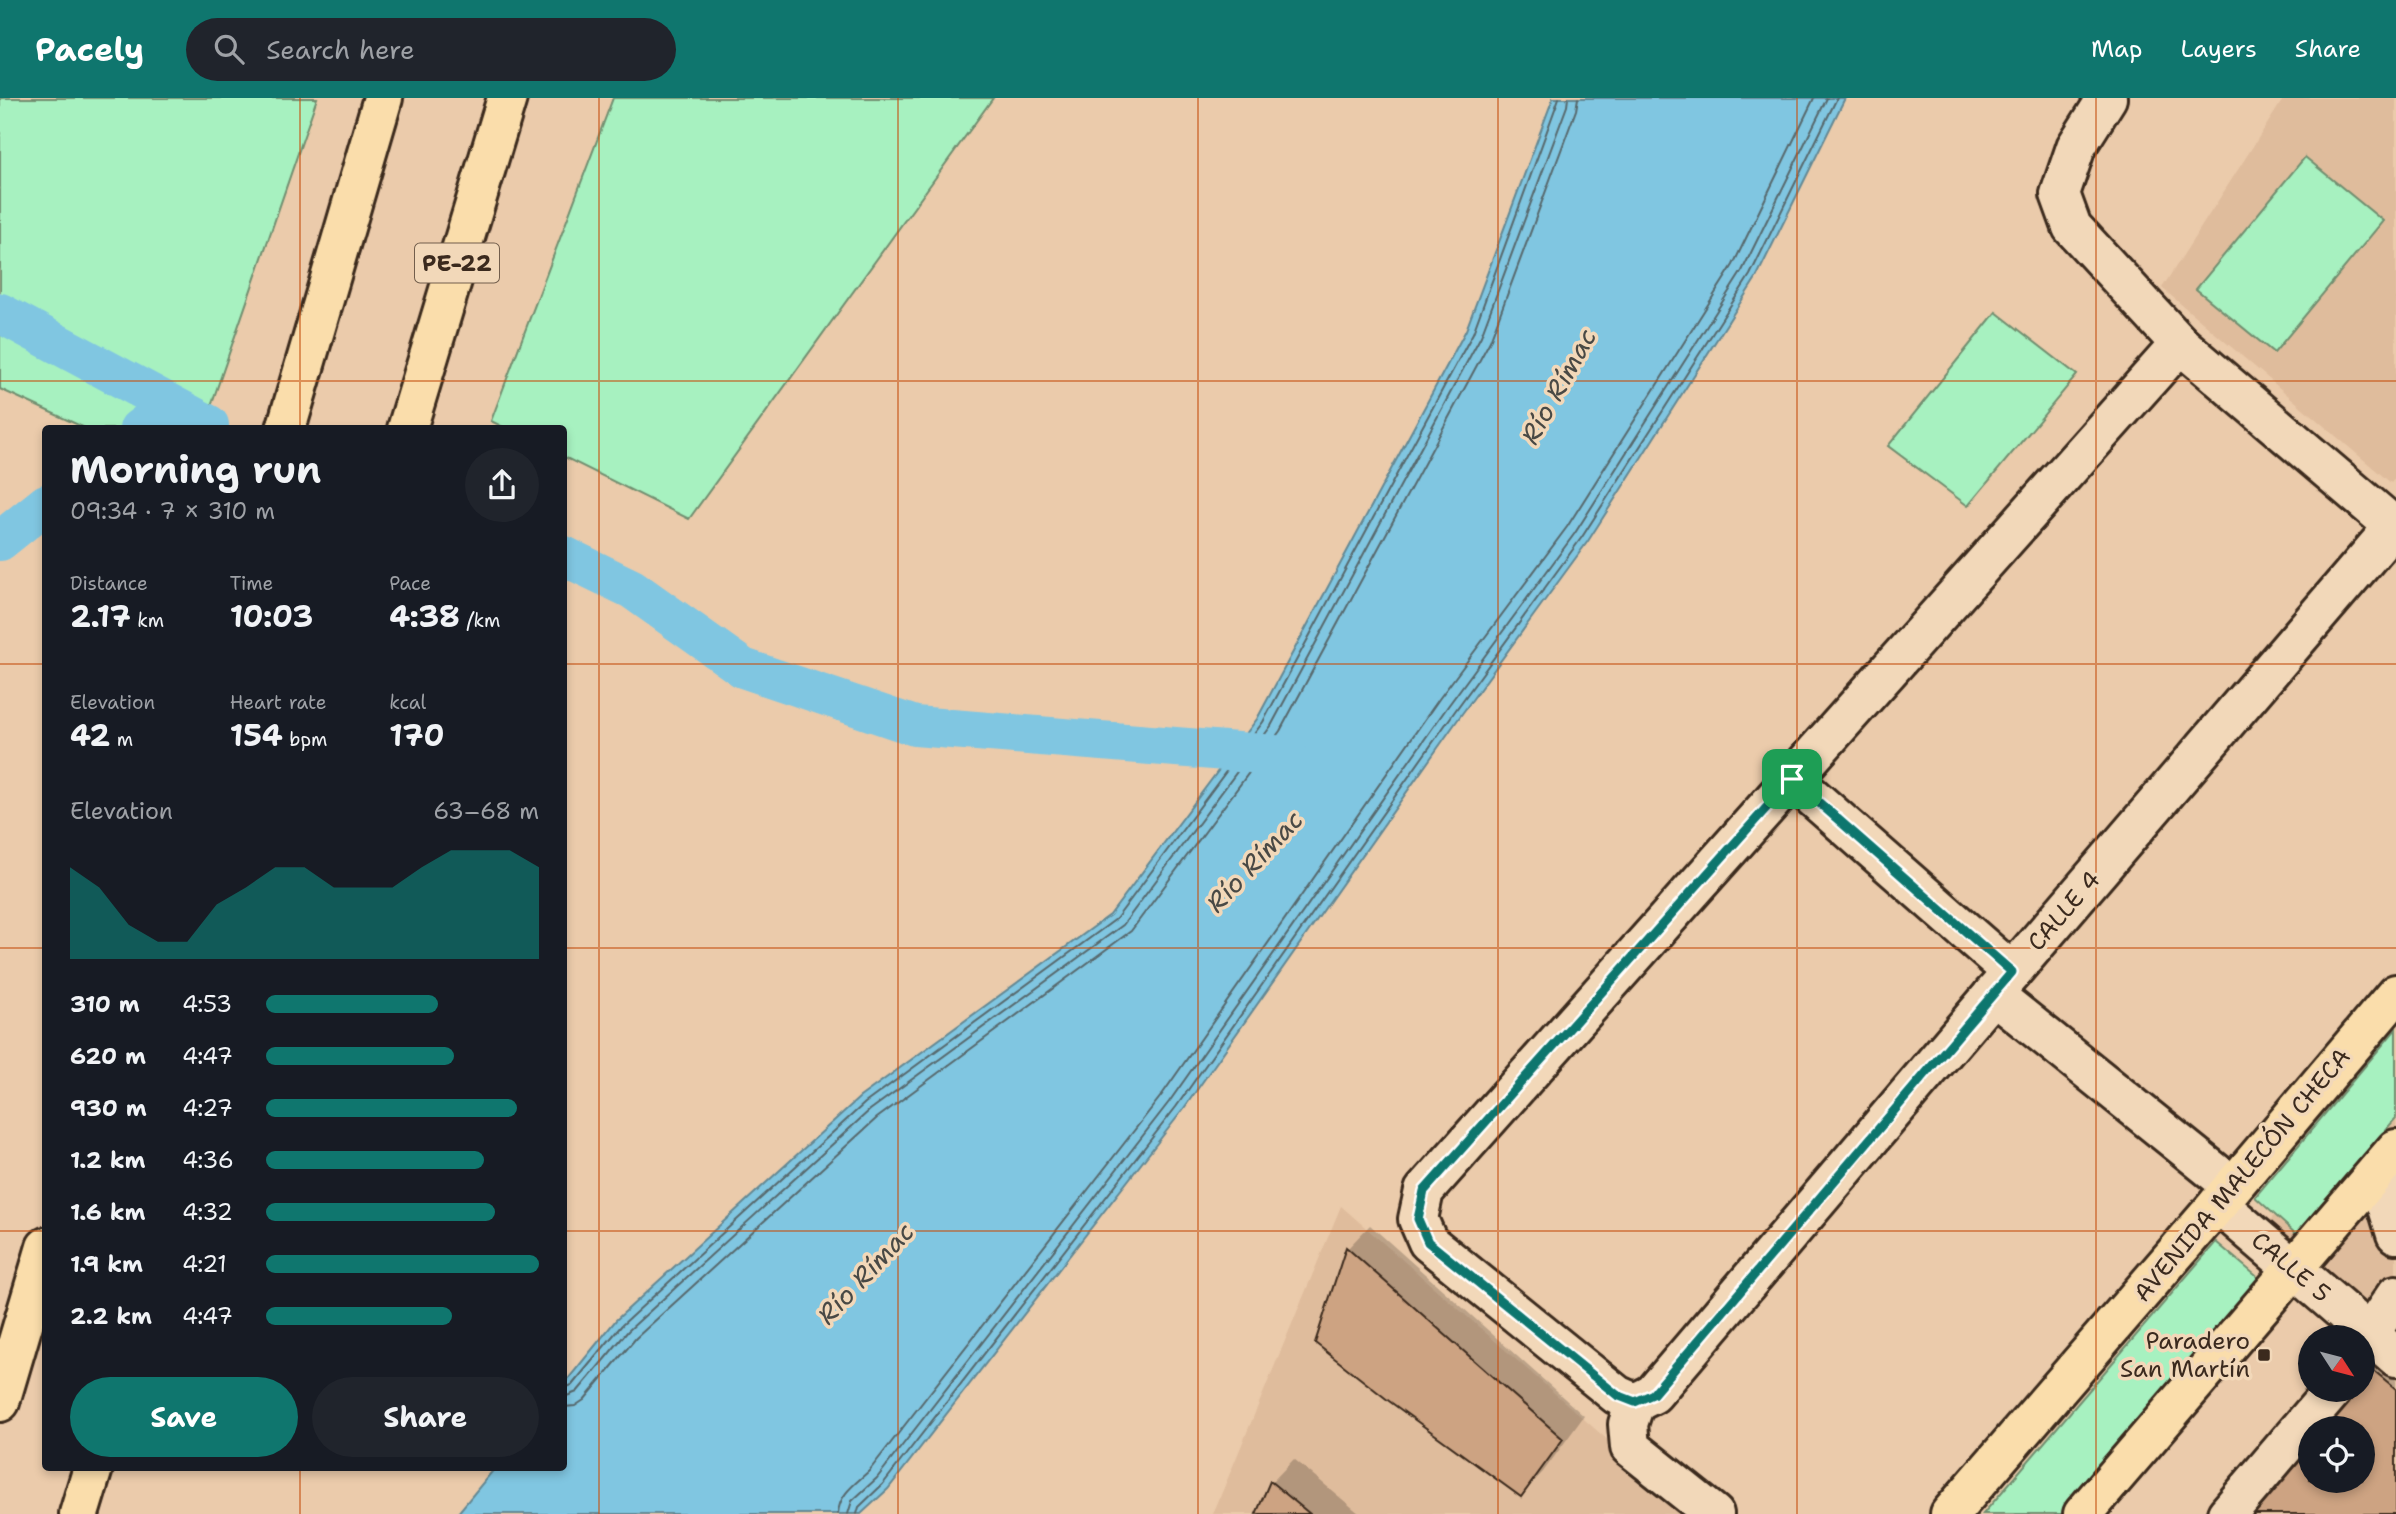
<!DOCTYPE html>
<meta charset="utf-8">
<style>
body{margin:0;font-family:"Shantell Sans",sans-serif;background:#20242c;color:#f1f3f6;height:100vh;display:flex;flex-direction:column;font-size:26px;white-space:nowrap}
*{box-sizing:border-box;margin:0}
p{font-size:23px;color:#9ea1a6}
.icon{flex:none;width:38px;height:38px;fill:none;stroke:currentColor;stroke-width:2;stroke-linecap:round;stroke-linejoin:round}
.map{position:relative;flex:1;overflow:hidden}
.side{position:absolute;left:42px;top:327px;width:525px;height:1046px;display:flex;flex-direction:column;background:#171b24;border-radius:7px;box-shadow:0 4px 10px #0003}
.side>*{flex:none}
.needle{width:46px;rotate:126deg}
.buttons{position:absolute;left:2298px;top:1227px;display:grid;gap:14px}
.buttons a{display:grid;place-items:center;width:77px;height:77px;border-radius:50%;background:#171b24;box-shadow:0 4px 10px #0003;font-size:35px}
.pin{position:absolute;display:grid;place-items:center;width:60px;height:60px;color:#fff;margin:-30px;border-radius:14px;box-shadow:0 4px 10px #0006}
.round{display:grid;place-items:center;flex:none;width:74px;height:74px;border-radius:37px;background:#20242c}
.head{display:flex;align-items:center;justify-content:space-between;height:119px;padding:0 28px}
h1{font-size:38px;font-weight:700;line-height:52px}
.metrics{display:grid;grid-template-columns:repeat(3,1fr);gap:10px;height:119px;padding:7px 28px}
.metrics div{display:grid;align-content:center}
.metrics b{font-size:30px;font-weight:700}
.metrics small{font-size:19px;font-weight:400}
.metrics p{font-size:19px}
.chart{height:196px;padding:14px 28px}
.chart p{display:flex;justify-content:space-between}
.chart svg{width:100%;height:126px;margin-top:7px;fill:#0f766e;opacity:.7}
.primary-button{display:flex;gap:14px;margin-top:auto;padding:14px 28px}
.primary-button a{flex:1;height:80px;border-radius:42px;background:#0f766e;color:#fff;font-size:28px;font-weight:700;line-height:80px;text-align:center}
.primary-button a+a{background:#20242c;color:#f1f3f6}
ul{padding:0 28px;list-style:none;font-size:23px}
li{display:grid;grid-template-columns:112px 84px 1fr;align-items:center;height:52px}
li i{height:18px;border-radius:9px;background:#0f766e}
header{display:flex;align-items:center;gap:42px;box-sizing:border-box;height:98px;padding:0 35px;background:#0f766e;color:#fff}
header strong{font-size:33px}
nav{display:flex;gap:38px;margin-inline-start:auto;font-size:24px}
.search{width:490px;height:63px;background:#20242c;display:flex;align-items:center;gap:18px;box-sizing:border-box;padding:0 24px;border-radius:38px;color:#9ea1a6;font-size:26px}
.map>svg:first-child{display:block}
.built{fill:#dfbc9c}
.green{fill:#a7f1c0;stroke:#718e6f;stroke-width:2}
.water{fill:#80c6e1;stroke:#648893;stroke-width:2}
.shadow{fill:#0003}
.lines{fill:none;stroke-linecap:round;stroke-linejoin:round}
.shore{stroke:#57686c;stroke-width:2}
.canal{stroke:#80c6e1;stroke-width:40}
.building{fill:#cda382;stroke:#3b2a1e;stroke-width:2}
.minor-casing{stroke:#3b2a1e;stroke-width:44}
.major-casing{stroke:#3b2a1e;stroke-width:44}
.highway-casing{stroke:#3b2a1e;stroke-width:44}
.minor{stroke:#f2d8b9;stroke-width:38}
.major{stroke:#faddab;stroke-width:38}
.highway{stroke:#faddab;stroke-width:38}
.route-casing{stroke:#fff;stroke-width:14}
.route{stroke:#0f766e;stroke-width:9}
.grid{fill:none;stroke:#c55010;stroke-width:2;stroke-opacity:0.55}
.poi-dot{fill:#3b2a1e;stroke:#f2d8b9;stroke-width:2.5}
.labels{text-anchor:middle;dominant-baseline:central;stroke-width:7;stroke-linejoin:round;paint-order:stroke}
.shield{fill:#f2d8b9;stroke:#725e4c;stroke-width:2}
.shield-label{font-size:23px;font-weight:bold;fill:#3b2a1e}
.street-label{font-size:24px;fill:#3b2a1e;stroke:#f2d8b9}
.poi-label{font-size:24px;fill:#3b2a1e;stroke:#f2d8b9;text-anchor:end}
.water-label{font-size:26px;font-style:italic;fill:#494945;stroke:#f2d8b9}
</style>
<header>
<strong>Pacely</strong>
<div class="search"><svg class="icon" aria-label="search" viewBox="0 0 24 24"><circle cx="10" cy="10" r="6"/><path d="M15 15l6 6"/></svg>Search here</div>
<nav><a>Map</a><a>Layers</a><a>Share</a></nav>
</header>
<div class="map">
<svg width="2396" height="1416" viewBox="0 0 2396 1416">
<rect width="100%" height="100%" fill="#ebcbab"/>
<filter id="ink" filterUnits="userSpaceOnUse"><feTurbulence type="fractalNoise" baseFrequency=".0143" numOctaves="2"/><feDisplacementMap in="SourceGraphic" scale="14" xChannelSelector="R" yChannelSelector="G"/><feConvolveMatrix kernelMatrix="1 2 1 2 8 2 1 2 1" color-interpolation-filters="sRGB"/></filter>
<g filter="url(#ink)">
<g class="built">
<polygon points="2284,0 2396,0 2396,379 2391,385 2162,190"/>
<polygon points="2396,974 2396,1242 2267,1126"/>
<polygon points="1341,1108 1692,1416 1213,1416"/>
</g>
<g class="green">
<polygon points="0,0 317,0 203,331 87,331 0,291"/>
<polygon points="613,0 993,0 689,421 564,359 564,331 507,331 491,323"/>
<polygon points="2305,59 2383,123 2274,255 2196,191"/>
<polygon points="1996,214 2077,277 1968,408 1888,348"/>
<polygon points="2396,931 2396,1020 2296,1136 2255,1099"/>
<polygon points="2216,1144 2261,1182 2062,1416 1983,1416"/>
</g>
<polygon class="water" points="1553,0 1845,0 1756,180 1588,443 1461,617 1182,1013 888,1391 861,1416 457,1416 495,1370 564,1370 564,1286 616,1222 860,999 1110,817 1257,621 1466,232"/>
<g class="shadow">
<polygon points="1370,1127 1584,1318 1543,1374 1521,1397 1317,1245 1348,1150"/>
<polygon points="2375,1261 2396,1278 2396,1416 2310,1382 2362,1382 2362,1330 2349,1292 2362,1292 2362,1275"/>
<polygon points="1294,1361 1360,1416 1258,1416 1272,1384"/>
</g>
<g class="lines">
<g class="shore">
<polyline points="564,1290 572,1287 622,1227 865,1005 1116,821 1263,624 1473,235 1559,0"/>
<polyline points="564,1299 577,1294 628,1233 870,1012 1123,827 1271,628 1481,238 1567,8 1568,0"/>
<polyline points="564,1309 575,1308 584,1302 636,1240 877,1020 1131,833 1280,633 1490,243 1576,12 1578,0"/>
<path d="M838,1416C839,1396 855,1386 869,1373L1161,998L1439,601L1567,429L1733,167L1814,0"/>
<polyline points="848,1416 852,1403 877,1380 1169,1004 1448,608 1575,435 1742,173 1827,0"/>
<polyline points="857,1416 859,1409 883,1386 1176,1009 1455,613 1582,439 1750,177 1837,0"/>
</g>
<g class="canal">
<polyline points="0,215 209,327"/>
<polyline points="139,331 147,325 201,327"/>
<polyline points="0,443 46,406"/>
<polyline points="564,458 632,491 743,570 915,628 1287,658"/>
</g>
</g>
<g class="building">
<polygon points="1346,1149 1563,1341 1521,1399 1389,1303 1315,1245"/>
<polygon points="2367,1267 2396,1291 2396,1416 2242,1416 2310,1335 2310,1382 2362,1382 2362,1330 2314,1330 2346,1292 2362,1292 2362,1272"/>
<polygon points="1270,1383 1310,1416 1256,1416"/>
</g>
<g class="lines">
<g class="minor-casing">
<g id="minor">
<polyline points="2107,0 2076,49 2060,96 2072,129 2180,246 2396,430"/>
<polyline points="2180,246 1424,1093 1418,1121 1428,1144 1617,1297 1635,1305 1653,1296 2012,874 2396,426"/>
<polyline points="1792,681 2012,874"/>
<polyline points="1993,896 2232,1088"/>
<polyline points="2377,1074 2396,1136"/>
<polyline points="2218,1106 2396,1259"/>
<polyline points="2362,1247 2396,1197"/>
<polyline points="1635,1305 1628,1326 1630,1349 1714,1416"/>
<polyline points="2227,1416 2333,1292"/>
</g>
</g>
<g class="major-casing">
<g id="major">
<polyline points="1950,1416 2218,1106 2396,896"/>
<polyline points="2083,1416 2396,1051"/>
</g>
</g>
<g class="highway-casing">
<g id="highway">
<polyline points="286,331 383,0"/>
<polyline points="407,331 507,0"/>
<polyline points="0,1304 46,1149"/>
<polyline points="79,1416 93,1370"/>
</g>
</g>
<use href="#minor" class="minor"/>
<use href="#major" class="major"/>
<use href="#highway" class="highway"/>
</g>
</g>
<g class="lines" filter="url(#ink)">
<g class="route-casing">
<polygon id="route" points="1792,681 2012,874 1653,1296 1635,1304 1617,1297 1428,1144 1418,1121 1424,1093"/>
</g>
<use href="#route" class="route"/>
</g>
<path class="grid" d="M300,0V331M599,0V1416M898,0V1416M1198,0V1416M1498,0V1416M1797,0V1416M2096,0V1416M0,283H2396M0,566H46M564,566H2396M0,850H46M564,850H2396M0,1133H46M564,1133H2396M300,1370V1416"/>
<rect class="poi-dot" x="2257" y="1250" width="14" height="14" rx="3.5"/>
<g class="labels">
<rect class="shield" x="415" y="145.5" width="84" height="39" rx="5"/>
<g class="shield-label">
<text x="457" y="165">PE-22</text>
</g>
<g class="street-label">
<text transform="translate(2064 813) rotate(-49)">CALLE 4</text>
<text transform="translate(2242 1077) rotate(-50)">AVENIDA MALECÓN CHECA</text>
<text transform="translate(2291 1169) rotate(40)">CALLE 5</text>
</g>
<g class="poi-label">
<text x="2250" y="1243">Paradero<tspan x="2250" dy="28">San Martín</tspan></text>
</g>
<g class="water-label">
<text transform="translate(1558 288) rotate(-61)">Río Rímac</text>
<text transform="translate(1254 763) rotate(-47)">Río Rímac</text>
<text transform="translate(865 1175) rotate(-47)">Río Rímac</text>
</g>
</g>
</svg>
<div class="buttons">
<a><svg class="needle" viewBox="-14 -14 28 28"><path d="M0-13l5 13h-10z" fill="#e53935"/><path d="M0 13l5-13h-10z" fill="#9ea1a6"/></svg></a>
<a><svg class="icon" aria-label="locate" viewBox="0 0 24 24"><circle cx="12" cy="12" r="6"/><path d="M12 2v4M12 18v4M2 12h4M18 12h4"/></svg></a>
</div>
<div class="pin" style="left:1792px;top:681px;background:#1e9e55"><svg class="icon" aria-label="arrive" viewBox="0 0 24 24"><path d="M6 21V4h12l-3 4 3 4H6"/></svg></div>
<section class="side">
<div class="head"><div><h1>Morning run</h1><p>09:34 · 7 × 310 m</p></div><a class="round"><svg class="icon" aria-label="share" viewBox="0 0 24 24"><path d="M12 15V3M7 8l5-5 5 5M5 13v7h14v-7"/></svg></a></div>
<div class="metrics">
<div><p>Distance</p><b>2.17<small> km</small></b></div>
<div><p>Time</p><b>10:03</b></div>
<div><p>Pace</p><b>4:38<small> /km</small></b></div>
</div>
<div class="metrics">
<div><p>Elevation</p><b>42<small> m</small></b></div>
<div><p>Heart rate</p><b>154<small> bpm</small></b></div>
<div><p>kcal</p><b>170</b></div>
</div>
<div class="chart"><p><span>Elevation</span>63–68 m</p>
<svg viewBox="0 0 160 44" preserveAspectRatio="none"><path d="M0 44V12L10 19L20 32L30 38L40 38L50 25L60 19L70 12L80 12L90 19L100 19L110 19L120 12L130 6L140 6L150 6L160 12V44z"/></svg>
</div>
<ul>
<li><b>310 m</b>4:53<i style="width:63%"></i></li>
<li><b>620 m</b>4:47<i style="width:69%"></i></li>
<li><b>930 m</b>4:27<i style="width:92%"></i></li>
<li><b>1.2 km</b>4:36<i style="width:80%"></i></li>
<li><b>1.6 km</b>4:32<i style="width:84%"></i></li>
<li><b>1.9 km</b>4:21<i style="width:100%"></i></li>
<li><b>2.2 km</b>4:47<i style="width:68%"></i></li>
</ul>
<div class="primary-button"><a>Save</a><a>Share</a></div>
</section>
</div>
